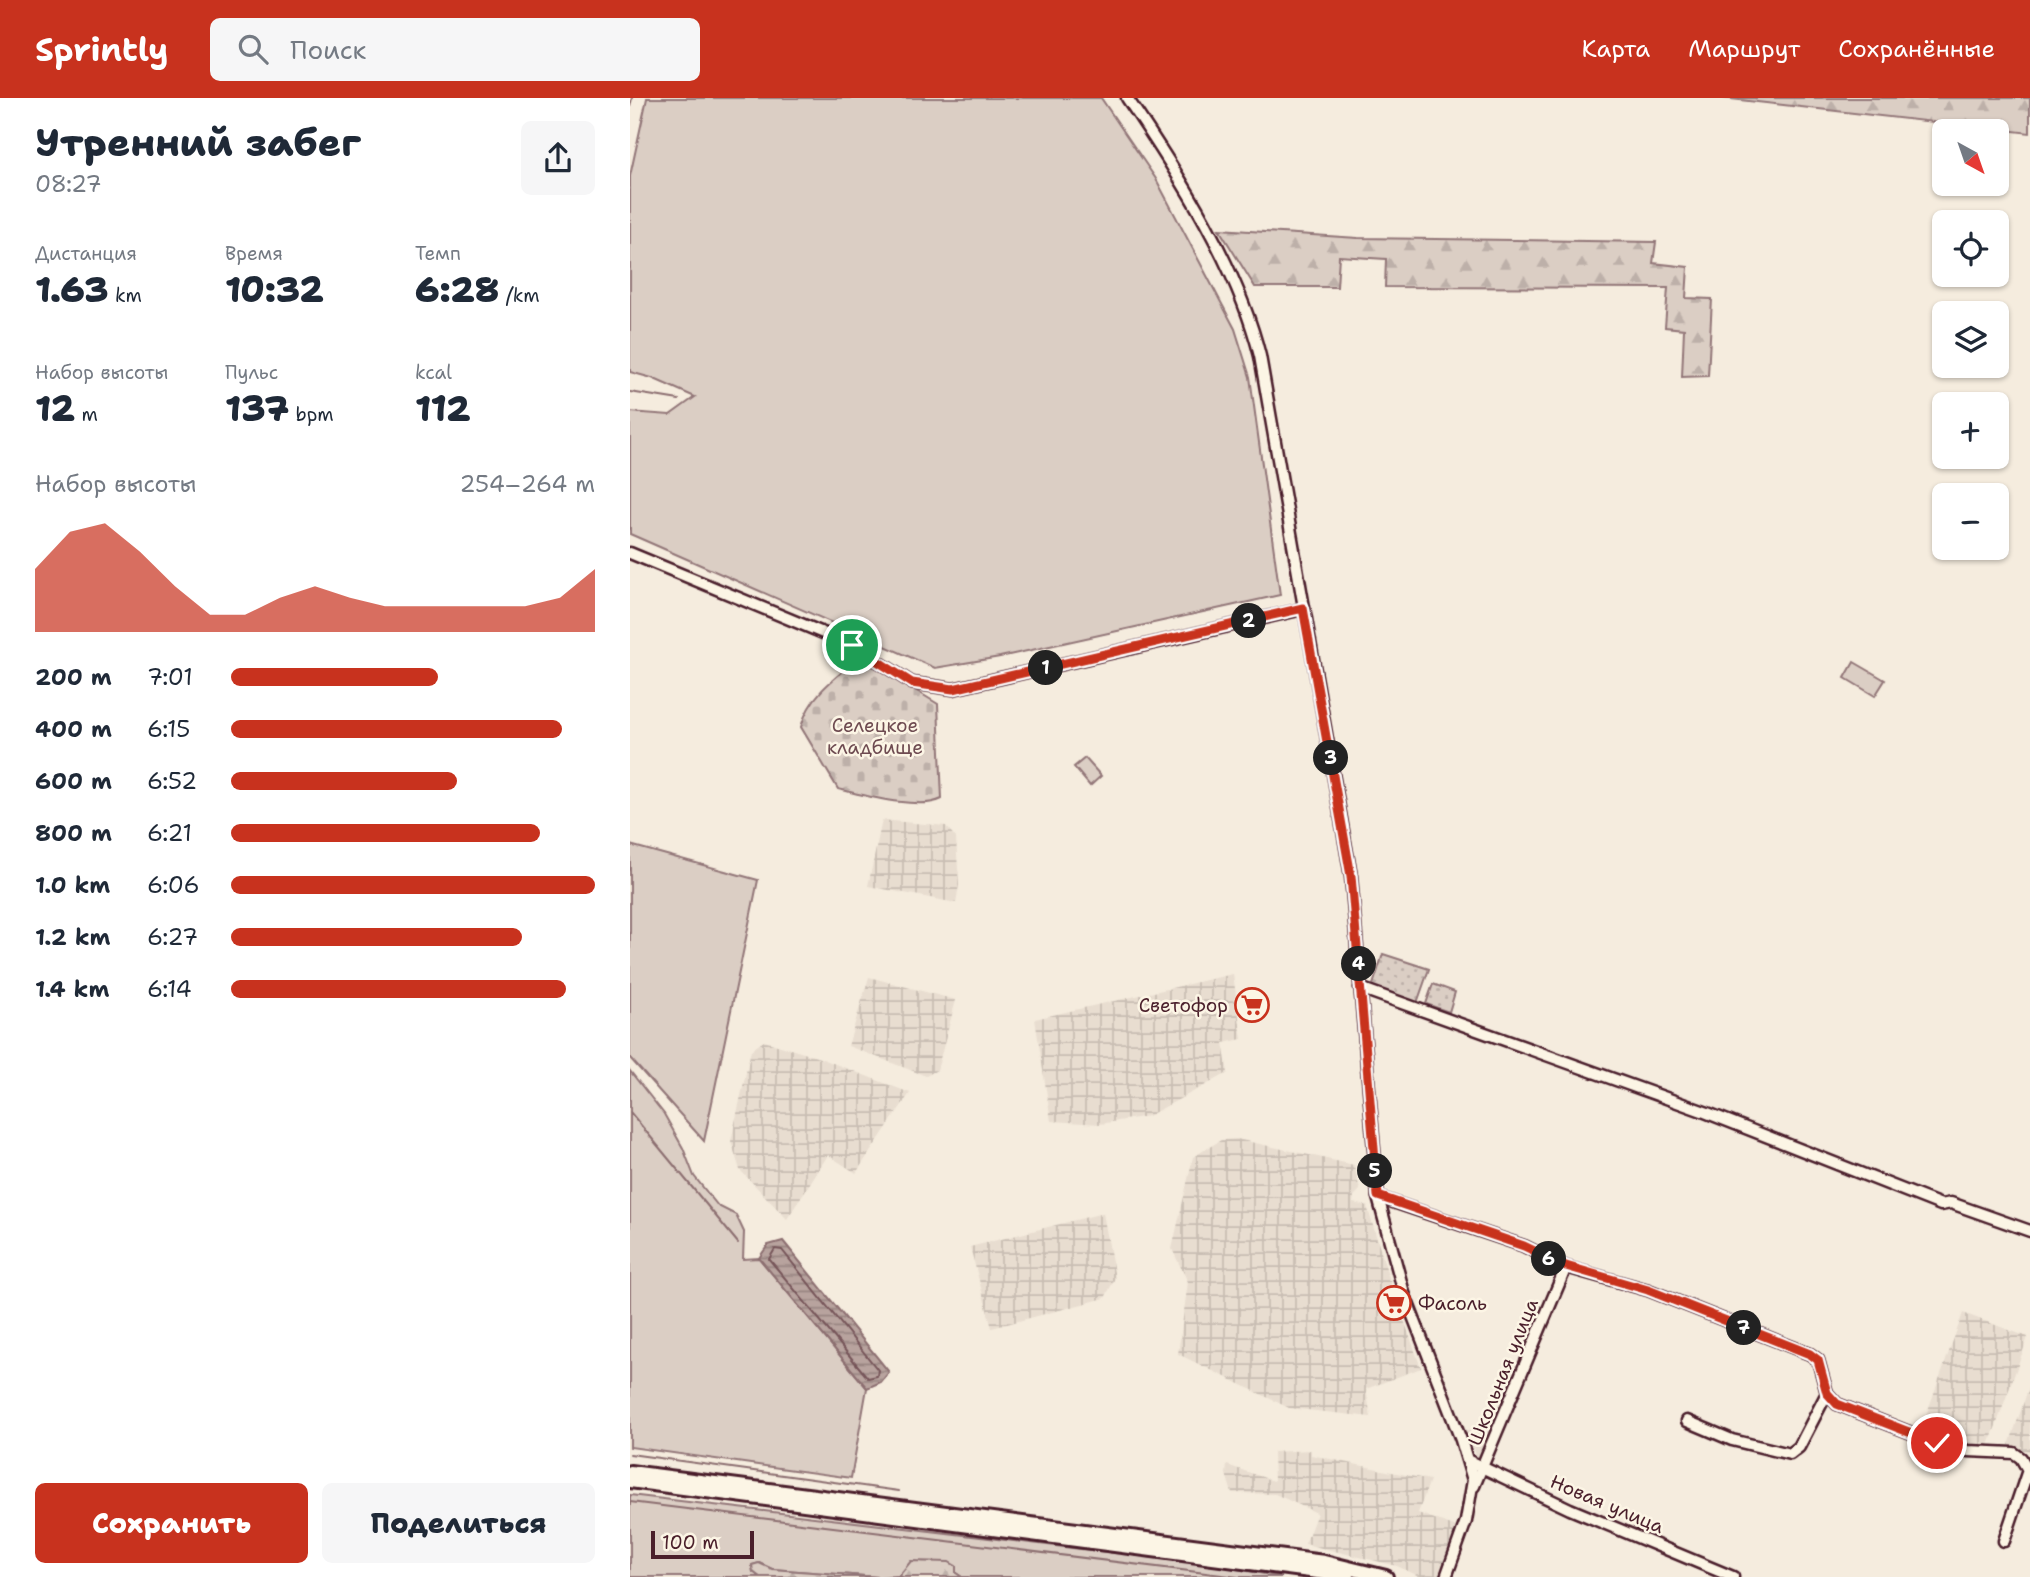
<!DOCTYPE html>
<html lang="ru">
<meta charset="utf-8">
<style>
body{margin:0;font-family:"Shantell Sans",sans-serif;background:#f6f6f7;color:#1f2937;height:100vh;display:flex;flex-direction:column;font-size:26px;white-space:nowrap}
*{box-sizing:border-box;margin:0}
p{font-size:23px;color:#747a83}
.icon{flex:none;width:38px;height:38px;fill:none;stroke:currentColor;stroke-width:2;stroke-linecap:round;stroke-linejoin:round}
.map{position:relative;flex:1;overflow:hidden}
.panel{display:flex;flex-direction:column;background:#fff;width:630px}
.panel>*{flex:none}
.needle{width:46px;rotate:140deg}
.fabs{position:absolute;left:1302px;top:21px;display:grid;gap:14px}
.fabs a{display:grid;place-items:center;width:77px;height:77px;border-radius:10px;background:#fff;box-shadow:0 2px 5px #0004;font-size:35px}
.scale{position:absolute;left:21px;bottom:18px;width:103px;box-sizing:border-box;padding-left:7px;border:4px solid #4a1f2b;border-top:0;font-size:19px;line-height:24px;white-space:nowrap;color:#4a1f2b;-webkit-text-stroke:5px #fcf5e5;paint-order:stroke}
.pin{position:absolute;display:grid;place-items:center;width:60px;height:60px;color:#fff;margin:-30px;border:4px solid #fff;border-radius:50%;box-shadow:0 2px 7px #0007}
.km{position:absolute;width:35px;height:35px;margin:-18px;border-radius:50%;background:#222;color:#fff;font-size:19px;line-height:35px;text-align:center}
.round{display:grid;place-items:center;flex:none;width:74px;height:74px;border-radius:10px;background:#f6f6f7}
.head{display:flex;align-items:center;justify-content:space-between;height:119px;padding:0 35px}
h1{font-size:38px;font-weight:800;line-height:52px}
.stats{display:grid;grid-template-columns:repeat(3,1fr);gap:10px;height:119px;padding:7px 35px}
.stats div{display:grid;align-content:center}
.stats b{font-size:35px;font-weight:800}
.stats small{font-size:19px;font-weight:400}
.stats p{font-size:19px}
.chart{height:196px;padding:14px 35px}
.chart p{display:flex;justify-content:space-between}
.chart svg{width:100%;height:126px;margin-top:7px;fill:#c8321e;opacity:.7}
.primary-button{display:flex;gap:14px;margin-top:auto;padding:14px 35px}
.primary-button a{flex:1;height:80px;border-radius:10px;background:#c8321e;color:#fff;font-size:28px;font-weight:800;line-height:80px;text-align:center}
.primary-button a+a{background:#f6f6f7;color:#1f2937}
ul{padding:0 35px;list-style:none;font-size:23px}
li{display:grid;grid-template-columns:112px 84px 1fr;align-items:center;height:52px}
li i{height:18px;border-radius:9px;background:#c8321e}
header{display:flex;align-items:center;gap:42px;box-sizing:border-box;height:98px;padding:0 35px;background:#c8321e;color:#fff}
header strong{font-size:33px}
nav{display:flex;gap:38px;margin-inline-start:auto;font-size:24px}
.search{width:490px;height:63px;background:#f6f6f7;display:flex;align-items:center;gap:18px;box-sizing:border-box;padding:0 24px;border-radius:10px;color:#747a83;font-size:26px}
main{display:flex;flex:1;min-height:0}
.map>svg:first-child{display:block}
.built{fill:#e8ddd0}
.industrial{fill:url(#industrial-grid)}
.grass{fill:#dbcec4;stroke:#927678;stroke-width:2}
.forest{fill:url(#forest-firs);stroke:#927678;stroke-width:2}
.cemetery{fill:url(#cemetery-stones);stroke:#927678;stroke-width:2}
.park{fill:url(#park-dots);stroke:#927678;stroke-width:2}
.water{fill:url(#water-rules);stroke:#8c6e70;stroke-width:2}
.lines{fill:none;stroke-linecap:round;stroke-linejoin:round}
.shore{stroke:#765459;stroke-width:2}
.stream{stroke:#8c6e70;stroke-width:2}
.minor-casing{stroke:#4a1f2b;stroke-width:15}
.major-casing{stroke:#4a1f2b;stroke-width:18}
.minor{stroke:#fcf5e5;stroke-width:10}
.major{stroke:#fcf5e5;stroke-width:12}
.route-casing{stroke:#fff;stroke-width:14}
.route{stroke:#c8321e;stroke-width:9}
.labels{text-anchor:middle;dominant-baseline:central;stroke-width:5;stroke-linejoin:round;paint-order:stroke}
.park-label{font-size:19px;fill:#6e4b51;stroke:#fcf5e5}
.poi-label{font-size:19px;fill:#4a1f2b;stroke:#fcf5e5;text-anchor:end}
.street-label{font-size:19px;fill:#4a1f2b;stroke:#fcf5e5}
</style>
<header>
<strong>Sprintly</strong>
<div class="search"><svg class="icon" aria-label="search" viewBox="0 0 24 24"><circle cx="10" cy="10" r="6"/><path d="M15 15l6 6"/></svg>Поиск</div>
<nav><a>Карта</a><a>Маршрут</a><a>Сохранённые</a></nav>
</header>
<main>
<section class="panel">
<div class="head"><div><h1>Утренний забег</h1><p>08:27</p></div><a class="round"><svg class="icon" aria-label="share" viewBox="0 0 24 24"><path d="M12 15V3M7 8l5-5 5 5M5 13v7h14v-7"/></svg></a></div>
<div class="stats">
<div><p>Дистанция</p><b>1.63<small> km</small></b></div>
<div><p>Время</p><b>10:32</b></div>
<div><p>Темп</p><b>6:28<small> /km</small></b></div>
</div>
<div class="stats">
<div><p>Набор высоты</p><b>12<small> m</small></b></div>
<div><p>Пульс</p><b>137<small> bpm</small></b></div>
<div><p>kcal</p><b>112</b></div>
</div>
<div class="chart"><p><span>Набор высоты</span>254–264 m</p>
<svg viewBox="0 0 160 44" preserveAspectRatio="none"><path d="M0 44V22L10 9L20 6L30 16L40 28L50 38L60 38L70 32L80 28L90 32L100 35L110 35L120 35L130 35L140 35L150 32L160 22V44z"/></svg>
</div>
<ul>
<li><b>200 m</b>7:01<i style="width:57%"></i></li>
<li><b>400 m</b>6:15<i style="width:91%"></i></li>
<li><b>600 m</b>6:52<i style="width:62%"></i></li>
<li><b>800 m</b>6:21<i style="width:85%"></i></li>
<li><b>1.0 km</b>6:06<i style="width:100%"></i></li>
<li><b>1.2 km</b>6:27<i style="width:80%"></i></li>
<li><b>1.4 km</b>6:14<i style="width:92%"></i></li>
</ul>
<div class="primary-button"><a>Сохранить</a><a>Поделиться</a></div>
</section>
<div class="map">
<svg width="1400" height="1479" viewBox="0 0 1400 1479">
<defs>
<pattern id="industrial-grid" width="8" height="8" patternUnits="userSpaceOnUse" patternTransform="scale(1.75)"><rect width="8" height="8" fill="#e8ddd0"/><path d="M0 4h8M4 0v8" fill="none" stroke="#c8bdb3"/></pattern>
<pattern id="forest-firs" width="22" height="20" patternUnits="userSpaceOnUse" patternTransform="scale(1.75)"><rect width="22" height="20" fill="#dbcec4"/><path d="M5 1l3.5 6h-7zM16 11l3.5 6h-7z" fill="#bdb0a9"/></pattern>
<pattern id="cemetery-stones" width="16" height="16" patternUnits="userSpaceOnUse" patternTransform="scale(1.75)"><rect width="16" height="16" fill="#dbcec4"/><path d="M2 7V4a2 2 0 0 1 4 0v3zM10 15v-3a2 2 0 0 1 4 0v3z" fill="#bdb0a9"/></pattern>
<pattern id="park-dots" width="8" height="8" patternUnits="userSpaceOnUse" patternTransform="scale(1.75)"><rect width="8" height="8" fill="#dbcec4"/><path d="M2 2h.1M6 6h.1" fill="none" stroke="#bdb0a9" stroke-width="1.8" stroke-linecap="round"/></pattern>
<pattern id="water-rules" width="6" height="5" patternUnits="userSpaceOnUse" patternTransform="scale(1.75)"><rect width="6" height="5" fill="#b8a39e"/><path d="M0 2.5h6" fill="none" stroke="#988481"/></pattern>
</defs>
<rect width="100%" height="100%" fill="#f5ecde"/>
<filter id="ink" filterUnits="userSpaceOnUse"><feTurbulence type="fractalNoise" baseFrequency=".0143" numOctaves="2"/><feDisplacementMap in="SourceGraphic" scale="14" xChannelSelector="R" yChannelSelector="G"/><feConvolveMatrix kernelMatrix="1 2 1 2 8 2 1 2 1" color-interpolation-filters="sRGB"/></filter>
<g filter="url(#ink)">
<polygon class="built" points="836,1332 862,1338 849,1365"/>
<g class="industrial">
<polygon points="252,722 316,728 326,740 329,787 326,805 238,788"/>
<polygon points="603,876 612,941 593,945 598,975 518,1018 470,1026 421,1023 405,921"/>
<polygon points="239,879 326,902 307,972 296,978 218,948"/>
<polygon points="134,943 190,960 280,995 226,1075 198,1057 157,1121 110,1072 101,1043 121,952"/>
<polygon points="607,1041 724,1067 730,1092 724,1098 723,1105 737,1108 758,1177 791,1270 736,1291 741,1319 659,1310 548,1256 558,1184 542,1151 563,1059 591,1042"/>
<polygon points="473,1115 485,1180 475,1200 362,1230 340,1149"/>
<polygon points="1333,1215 1398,1239 1359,1347 1333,1348 1290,1334"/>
<polygon points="1400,1286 1400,1354 1379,1347"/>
<polygon points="681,1352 681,1357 800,1382 788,1415 827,1429 809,1479 791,1479 767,1468 675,1446 687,1415 645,1396 602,1395 596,1376 597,1367 644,1383 643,1354"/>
</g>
<g class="grass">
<polygon points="17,0 471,0 526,81 605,231 620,279 650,497 370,559 305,570 0,436 0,314 40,317 65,299 22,280 0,274 0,78"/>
<polygon points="1224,564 1255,582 1245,598 1215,580"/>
<polygon points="455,660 471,678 460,688 444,669"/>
<polygon points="0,747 128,782 74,1043 0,960"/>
<polygon points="0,973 34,1016 53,1050 64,1078 88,1108 106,1117 114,1134 113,1161 129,1160 237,1290 221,1380 0,1349"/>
<polygon points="0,1397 584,1467 652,1479 332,1479 326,1475 248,1479 142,1471 129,1465 122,1467 123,1474 130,1479 0,1479"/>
</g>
<g class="forest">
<polygon points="1092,0 1400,0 1400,35"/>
<polygon points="589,131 728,140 1026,144 1023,165 1058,169 1056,200 1082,201 1078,278 1052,279 1054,231 1035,229 1038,190 755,189 756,161 709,158 707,189 625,189"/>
<polygon points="281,1463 319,1464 326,1468 326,1475 332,1479 268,1479"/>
<polygon points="129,1465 142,1471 248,1479 130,1479 123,1474 122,1467"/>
</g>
<path class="cemetery" d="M231,559L308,606L312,701C289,713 234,697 208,691L171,629C180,596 206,579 231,559Z"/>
<g class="park">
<polygon points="753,856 799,871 787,905 742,890"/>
<polygon points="803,886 825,894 819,914 796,906"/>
</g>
<polygon class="water" points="153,1143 259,1274 251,1284 237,1290 129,1160 138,1147"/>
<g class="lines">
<polygon class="shore" points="145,1151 152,1152 248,1272 247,1278 238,1280 139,1161"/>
<g class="stream">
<polyline points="0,9 2,0"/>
<polyline points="0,294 49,302"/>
<polyline points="0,1014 108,1145"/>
<polyline points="0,1356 269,1393"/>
<polyline points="0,1404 608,1479"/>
</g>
<g class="minor-casing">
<g id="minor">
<path d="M497,0C549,76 608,169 630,258L721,778L748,1099L774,1195L831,1342L843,1382L836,1423L816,1479"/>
<polyline points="0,455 222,547 282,585 323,591 673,511"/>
<polyline points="730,890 1075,1014 1311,1107 1321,1105 1400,1133"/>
<polyline points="748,1099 894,1148 936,1169 1018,1192 1180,1256 1188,1262 1197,1295 1207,1306 1307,1345 1338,1353 1384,1355 1391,1360 1398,1372"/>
<polyline points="1057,1323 1102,1342 1160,1356 1169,1349 1197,1295"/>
<polyline points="839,1363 940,1411 1103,1479"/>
<polyline points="844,1388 936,1169"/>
<polyline points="1374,1443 1398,1372"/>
</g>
</g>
<g class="major-casing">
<g id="major">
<polyline points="0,1374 694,1464 756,1479"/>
<polyline points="0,1383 718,1478"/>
</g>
</g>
<use href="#minor" class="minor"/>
<use href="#major" class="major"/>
</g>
</g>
<g class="lines" filter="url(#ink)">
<g class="route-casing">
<polyline id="route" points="222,547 282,585 323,591 673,510 721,778 748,1098 894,1148 936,1168 1018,1192 1180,1256 1188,1262 1197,1295 1207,1306 1307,1345"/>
</g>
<use href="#route" class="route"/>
</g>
<defs>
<g id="supermarket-ring" transform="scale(1.75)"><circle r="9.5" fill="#fcf5e5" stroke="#c8321e" stroke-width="1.5"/><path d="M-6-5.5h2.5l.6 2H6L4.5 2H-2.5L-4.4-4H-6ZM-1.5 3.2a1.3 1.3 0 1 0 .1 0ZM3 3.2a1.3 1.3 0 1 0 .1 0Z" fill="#c8321e"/></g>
</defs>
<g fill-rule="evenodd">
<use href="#supermarket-ring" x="622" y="907"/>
<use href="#supermarket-ring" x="764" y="1205"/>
</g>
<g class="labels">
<g class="park-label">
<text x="245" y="627">Селецкое<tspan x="245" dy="22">кладбище</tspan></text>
</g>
<g class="poi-label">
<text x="598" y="907">Светофор</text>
<text x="788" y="1205" text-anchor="start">Фасоль</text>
</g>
<g class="street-label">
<text transform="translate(873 1274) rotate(-68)">Школьная улица</text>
<text transform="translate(977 1406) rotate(23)">Новая улица</text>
</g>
</g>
</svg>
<div class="fabs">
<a><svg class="needle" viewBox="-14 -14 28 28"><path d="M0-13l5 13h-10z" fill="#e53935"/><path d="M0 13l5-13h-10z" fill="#747a83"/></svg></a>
<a><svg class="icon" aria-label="locate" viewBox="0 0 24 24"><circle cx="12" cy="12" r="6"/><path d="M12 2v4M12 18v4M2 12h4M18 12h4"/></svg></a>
<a><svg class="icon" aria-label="layers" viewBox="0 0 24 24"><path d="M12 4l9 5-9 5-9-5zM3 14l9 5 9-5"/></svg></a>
<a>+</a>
<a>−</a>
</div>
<div class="scale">100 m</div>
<div class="pin" style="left:222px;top:547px;background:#1e9e55"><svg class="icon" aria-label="arrive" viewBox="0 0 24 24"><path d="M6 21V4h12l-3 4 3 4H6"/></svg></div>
<div class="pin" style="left:1307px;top:1345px;background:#d93025"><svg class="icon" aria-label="check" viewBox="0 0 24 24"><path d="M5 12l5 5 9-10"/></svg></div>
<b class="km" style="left:416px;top:570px">1</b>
<b class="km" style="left:619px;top:523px">2</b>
<b class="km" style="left:701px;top:660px">3</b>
<b class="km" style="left:729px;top:866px">4</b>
<b class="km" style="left:745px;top:1073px">5</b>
<b class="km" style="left:919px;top:1161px">6</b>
<b class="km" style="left:1114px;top:1230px">7</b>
</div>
</main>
